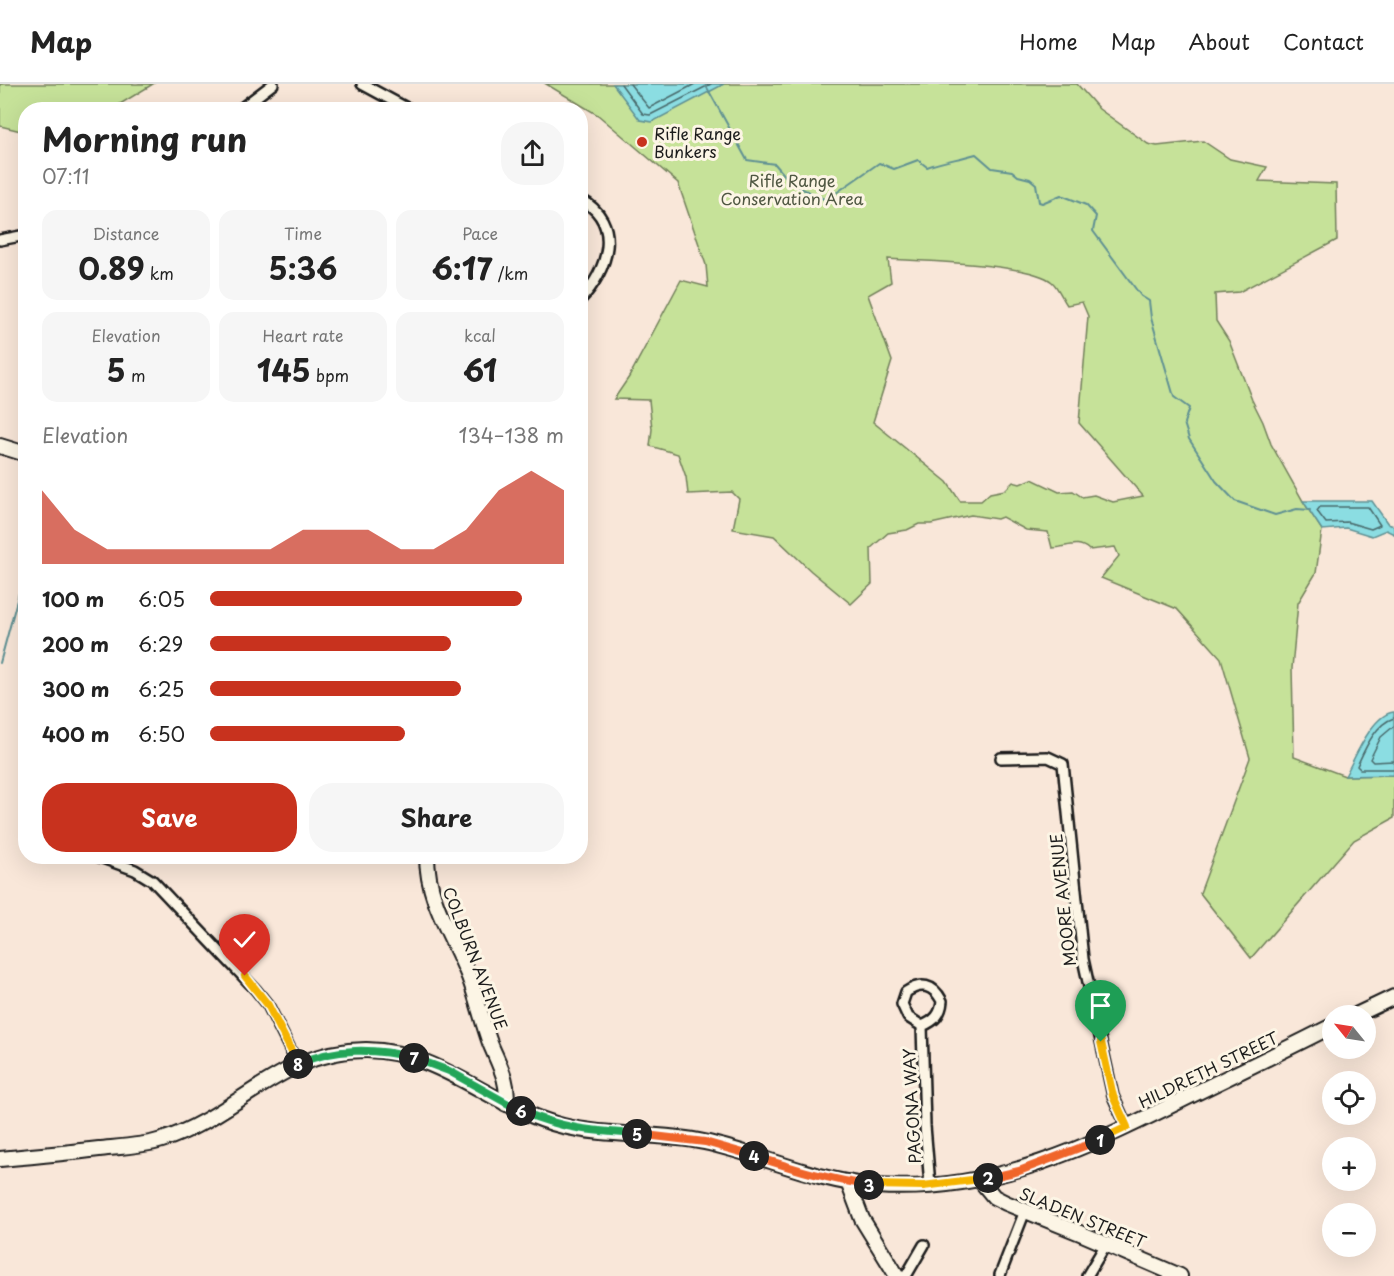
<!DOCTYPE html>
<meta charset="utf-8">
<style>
body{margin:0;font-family:"Playpen Sans",sans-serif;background:#f6f6f6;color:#222;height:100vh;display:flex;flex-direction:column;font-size:22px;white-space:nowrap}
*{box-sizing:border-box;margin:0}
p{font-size:20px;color:#767676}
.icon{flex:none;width:33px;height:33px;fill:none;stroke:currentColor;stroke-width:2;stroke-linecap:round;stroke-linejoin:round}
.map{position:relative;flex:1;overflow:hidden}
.drawer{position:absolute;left:18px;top:18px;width:570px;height:762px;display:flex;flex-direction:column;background:#fff;border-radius:24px;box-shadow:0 6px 24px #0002}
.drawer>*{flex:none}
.needle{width:39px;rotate:300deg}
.buttons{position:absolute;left:1322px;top:921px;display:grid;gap:12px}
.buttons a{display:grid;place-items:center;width:54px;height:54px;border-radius:50%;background:#fff;box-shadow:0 6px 24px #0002;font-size:30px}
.pin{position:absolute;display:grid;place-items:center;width:51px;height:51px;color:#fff;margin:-62px -26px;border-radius:50% 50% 50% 0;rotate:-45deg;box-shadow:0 0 6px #0007}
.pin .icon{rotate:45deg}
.km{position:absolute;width:30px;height:30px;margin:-15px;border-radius:50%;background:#222;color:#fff;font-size:16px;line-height:30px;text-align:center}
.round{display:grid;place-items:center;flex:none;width:63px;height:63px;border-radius:24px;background:#f6f6f6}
.overview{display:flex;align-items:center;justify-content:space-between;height:102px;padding:0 24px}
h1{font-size:33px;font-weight:700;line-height:45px}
.stats{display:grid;grid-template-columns:repeat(3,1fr);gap:9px;height:102px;padding:6px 24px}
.stats div{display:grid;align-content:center;border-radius:15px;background:#f6f6f6;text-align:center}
.stats b{font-size:30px;font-weight:700}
.stats small{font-size:16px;font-weight:400}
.stats p{font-size:16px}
.chart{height:168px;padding:12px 24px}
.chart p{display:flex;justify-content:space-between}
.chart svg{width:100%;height:108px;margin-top:6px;fill:#c8321e;opacity:.7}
.cta{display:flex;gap:12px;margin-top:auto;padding:12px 24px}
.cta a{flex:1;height:69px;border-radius:24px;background:#c8321e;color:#fff;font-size:24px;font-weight:700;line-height:69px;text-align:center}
.cta a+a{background:#f6f6f6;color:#222}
ul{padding:0 24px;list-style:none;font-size:20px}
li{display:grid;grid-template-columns:96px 72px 1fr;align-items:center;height:45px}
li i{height:15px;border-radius:8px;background:#c8321e}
header{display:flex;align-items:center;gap:36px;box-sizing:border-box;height:84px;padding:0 30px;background:#fff;border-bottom:2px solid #e0e0e0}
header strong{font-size:28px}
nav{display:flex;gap:33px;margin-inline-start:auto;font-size:21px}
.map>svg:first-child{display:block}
.green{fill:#c6e299;stroke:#717f5a;stroke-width:1.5;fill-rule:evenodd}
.water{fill:#8bdde2;stroke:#5f9093;stroke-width:1.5}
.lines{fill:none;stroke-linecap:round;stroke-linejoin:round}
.shore{stroke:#48696b;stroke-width:1.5}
.stream{stroke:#5f9093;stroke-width:2}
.street-casing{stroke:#1c1c1c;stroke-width:14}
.secondary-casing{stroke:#1c1c1c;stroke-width:18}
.street{stroke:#fcf5e5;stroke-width:9}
.secondary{stroke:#fcf5e5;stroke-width:14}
.split-1-casing{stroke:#fff;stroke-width:12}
.split-2-casing{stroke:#fff;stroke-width:12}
.split-3-casing{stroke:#fff;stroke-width:12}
.split-4-casing{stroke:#fff;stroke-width:12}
.split-5-casing{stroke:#fff;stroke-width:12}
.split-6-casing{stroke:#fff;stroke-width:12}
.split-7-casing{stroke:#fff;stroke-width:12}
.split-8-casing{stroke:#fff;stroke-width:12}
.split-9-casing{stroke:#fff;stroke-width:12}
.split-1{stroke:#f5b400;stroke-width:8}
.split-2{stroke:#f0652b;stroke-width:8}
.split-3{stroke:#f5b400;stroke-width:8}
.split-4{stroke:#f0652b;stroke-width:8}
.split-5{stroke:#f0652b;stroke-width:8}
.split-6{stroke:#22a559;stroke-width:8}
.split-7{stroke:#22a559;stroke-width:8}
.split-8{stroke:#22a559;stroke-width:8}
.split-9{stroke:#f5b400;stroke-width:8}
.poi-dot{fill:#c8321e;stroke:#fcf5e5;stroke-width:2}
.labels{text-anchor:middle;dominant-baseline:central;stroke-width:6;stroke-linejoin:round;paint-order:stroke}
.poi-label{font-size:16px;fill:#1c1c1c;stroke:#fcf5e5;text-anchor:start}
.park-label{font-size:16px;fill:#4f5742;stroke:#fcf5e5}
.street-label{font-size:16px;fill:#1c1c1c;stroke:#fcf5e5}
</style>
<header>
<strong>Map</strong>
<nav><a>Home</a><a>Map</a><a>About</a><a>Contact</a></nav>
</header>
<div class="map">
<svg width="1394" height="1192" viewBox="0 0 1394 1192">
<rect width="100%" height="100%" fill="#f9e7d9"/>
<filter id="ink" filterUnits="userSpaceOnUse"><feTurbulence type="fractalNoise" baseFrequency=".0167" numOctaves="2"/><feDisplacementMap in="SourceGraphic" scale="12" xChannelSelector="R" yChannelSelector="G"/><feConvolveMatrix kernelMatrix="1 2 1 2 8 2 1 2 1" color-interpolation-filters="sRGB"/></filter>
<g filter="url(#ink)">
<g class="green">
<polygon points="0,0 153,0 112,25 26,26 25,48 0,42"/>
<path d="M546,0H1077L1099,25L1148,60L1157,62L1203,57L1230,75L1267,83L1259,97L1336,100L1337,156L1239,208L1215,210L1216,237L1229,257L1252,316L1263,338L1271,360L1303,417L1322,446L1316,489L1298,519L1292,584L1294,673L1345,692L1394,691V734L1354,756L1251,874L1200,809L1250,674L1221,574L1177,525L1101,494L1119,472L1115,463L1089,466C1077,455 1067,464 1052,464L1048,448L1026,446L1002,433L997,435L971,431L931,440H919L907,446L888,449L871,464L872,500L851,520L811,487L774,452L733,445L739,415L732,408L688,410L686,393L678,370L650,362L652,345L649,316L614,315L629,293L681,196L708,203L706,181L678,99L598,31ZM888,175C920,177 1030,179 1052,198C1058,203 1062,214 1067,221L1082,218L1088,232L1079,339L1143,412L1113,418L1094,411L1082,413L1073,407L1059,408L1032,395L1020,400L1013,398L1005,406L990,409L981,417H960L947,398L873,338L892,277L868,211L891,198Z"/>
</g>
<g class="water">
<polygon points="613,0 724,0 652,38 640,36"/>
<polygon points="1303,417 1372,417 1388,440 1394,442 1394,450 1386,446 1372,452 1346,444 1322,446"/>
<path d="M1394,628V691L1345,692C1355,674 1372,630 1394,628Z"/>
</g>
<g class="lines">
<g class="shore">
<polyline points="621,0 643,30 650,31 711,0"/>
<polyline points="630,0 649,24 695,0"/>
<polygon points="1320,423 1368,423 1380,441 1371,445 1347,438 1326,439 1317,427"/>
<path d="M1394,634C1375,640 1365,665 1357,682L1360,685H1394"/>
<polyline points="1394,642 1381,653 1370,675 1373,678 1394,677"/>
</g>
<g class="stream">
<path d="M705,0L747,76L775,80L792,100L826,116L879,79L894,85L918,76L927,83C943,77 959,75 976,70L992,84L1012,87L1018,92L1030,95L1036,100L1039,118L1042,119L1061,111L1086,121L1096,132L1093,147L1141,212L1149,217L1151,234L1174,313L1189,324L1184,339L1189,355L1216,397L1235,417L1275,431L1297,425L1310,426"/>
<polyline points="0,579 26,483"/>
</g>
<g class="street-casing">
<g id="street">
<polyline points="362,0 410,26"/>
<polyline points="239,26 273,0"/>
<path d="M580,115C624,138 608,187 580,216"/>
<polyline points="0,156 26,151"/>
<polyline points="1001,674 1048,673 1063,680 1083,875 1113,1012 1127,1043"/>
<polyline points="97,772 135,786 153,797 256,906 268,921 298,981"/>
<path d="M922,942C935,937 941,930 942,917C933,900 921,898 906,908L902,920L908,933L922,942L925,1042L930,1101"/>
<polyline points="1000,1191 1025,1127"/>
<polyline points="906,1192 924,1161"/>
<polyline points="1087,1192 1106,1160"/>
</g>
</g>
<g class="secondary-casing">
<g id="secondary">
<polyline points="0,362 26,370"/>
<path d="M427,772C427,818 453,852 469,893C477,914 482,937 490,959C498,979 510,998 506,1020"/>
<polyline points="1354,932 1394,913"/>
<path d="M0,1075C33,1072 66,1069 99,1065C119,1063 143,1062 162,1056C237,1032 282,965 367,966C441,967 494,1025 563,1042C609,1053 658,1048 704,1058C762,1070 816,1098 876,1102C993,1110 1090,1062 1192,1011C1239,988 1285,966 1332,942"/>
<polyline points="980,1096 994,1113 1006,1119 1080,1149 1180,1192"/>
<polyline points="848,1098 862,1135 897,1192"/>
</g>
</g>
<use href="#street" class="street"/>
<use href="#secondary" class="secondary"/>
</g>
</g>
<g class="lines" filter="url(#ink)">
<g class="split-1-casing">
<polyline id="split-1" points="1100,1056 1127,1043 1113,1012 1101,958"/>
</g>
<g class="split-2-casing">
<polyline id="split-2" points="988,1094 1019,1087 1100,1056"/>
</g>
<g class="split-3-casing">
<polyline id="split-3" points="869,1101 923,1102 988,1094"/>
</g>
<g class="split-4-casing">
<path id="split-4" d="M754,1072C792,1084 829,1096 869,1101"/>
</g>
<g class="split-5-casing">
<polyline id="split-5" points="637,1050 705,1058 754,1072"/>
</g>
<g class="split-6-casing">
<path id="split-6" d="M521,1027C563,1045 591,1047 637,1050"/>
</g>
<g class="split-7-casing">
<polyline id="split-7" points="414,974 449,987 521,1027"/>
</g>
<g class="split-8-casing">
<path id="split-8" d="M298,980C334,963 376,964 414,974"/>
</g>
<g class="split-9-casing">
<polyline id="split-9" points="245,892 268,921 298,980"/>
</g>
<use href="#split-1" class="split-1"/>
<use href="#split-2" class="split-2"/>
<use href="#split-3" class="split-3"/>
<use href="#split-4" class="split-4"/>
<use href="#split-5" class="split-5"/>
<use href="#split-6" class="split-6"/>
<use href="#split-7" class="split-7"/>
<use href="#split-8" class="split-8"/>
<use href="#split-9" class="split-9"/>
</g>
<circle class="poi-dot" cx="642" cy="58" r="6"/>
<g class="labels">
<g class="poi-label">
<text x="654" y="49">Rifle Range<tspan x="654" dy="18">Bunkers</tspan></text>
</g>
<g class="park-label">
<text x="792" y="96">Rifle Range<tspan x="792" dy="18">Conservation Area</tspan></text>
</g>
<g class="street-label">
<text transform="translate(1062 816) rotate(-96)">MOORE AVENUE</text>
<text transform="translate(476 874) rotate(69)">COLBURN AVENUE</text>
<text transform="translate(1208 985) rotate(-26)">HILDRETH STREET</text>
<text transform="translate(911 1022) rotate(-93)">PAGONA WAY</text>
<text transform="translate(1083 1133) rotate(22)">SLADEN STREET</text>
</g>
</g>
</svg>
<div class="buttons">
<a><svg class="needle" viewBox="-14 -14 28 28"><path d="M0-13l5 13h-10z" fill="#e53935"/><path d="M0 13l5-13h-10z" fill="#767676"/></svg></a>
<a><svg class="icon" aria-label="locate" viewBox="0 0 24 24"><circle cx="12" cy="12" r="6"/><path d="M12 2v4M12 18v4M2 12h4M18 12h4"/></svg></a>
<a>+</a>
<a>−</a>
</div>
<div class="pin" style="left:1101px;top:958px;background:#1e9e55"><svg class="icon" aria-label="arrive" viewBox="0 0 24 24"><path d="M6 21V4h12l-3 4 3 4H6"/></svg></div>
<div class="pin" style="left:245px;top:892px;background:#d93025"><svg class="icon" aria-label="check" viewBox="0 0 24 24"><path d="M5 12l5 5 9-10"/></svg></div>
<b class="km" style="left:1100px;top:1056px">1</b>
<b class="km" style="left:988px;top:1094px">2</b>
<b class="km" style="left:869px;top:1101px">3</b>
<b class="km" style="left:754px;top:1072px">4</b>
<b class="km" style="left:637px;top:1050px">5</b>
<b class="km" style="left:521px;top:1027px">6</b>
<b class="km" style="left:414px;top:974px">7</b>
<b class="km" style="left:298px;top:980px">8</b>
<section class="drawer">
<div class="overview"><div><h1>Morning run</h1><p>07:11</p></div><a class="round"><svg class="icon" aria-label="share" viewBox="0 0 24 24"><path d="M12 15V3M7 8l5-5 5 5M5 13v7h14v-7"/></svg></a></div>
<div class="stats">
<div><p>Distance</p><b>0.89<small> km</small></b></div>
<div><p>Time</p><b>5:36</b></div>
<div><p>Pace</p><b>6:17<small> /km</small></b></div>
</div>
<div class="stats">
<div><p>Elevation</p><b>5<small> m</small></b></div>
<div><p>Heart rate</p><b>145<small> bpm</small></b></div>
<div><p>kcal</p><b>61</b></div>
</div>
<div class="chart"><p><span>Elevation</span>134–138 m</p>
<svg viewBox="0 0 160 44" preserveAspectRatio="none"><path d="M0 44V14L10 30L20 38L30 38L40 38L50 38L60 38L70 38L80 30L90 30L100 30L110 38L120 38L130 30L140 14L150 6L160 14V44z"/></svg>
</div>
<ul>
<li><b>100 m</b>6:05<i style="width:88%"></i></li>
<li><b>200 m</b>6:29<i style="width:68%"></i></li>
<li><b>300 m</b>6:25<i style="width:71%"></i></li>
<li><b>400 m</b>6:50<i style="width:55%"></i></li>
</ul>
<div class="cta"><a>Save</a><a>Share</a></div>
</section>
</div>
